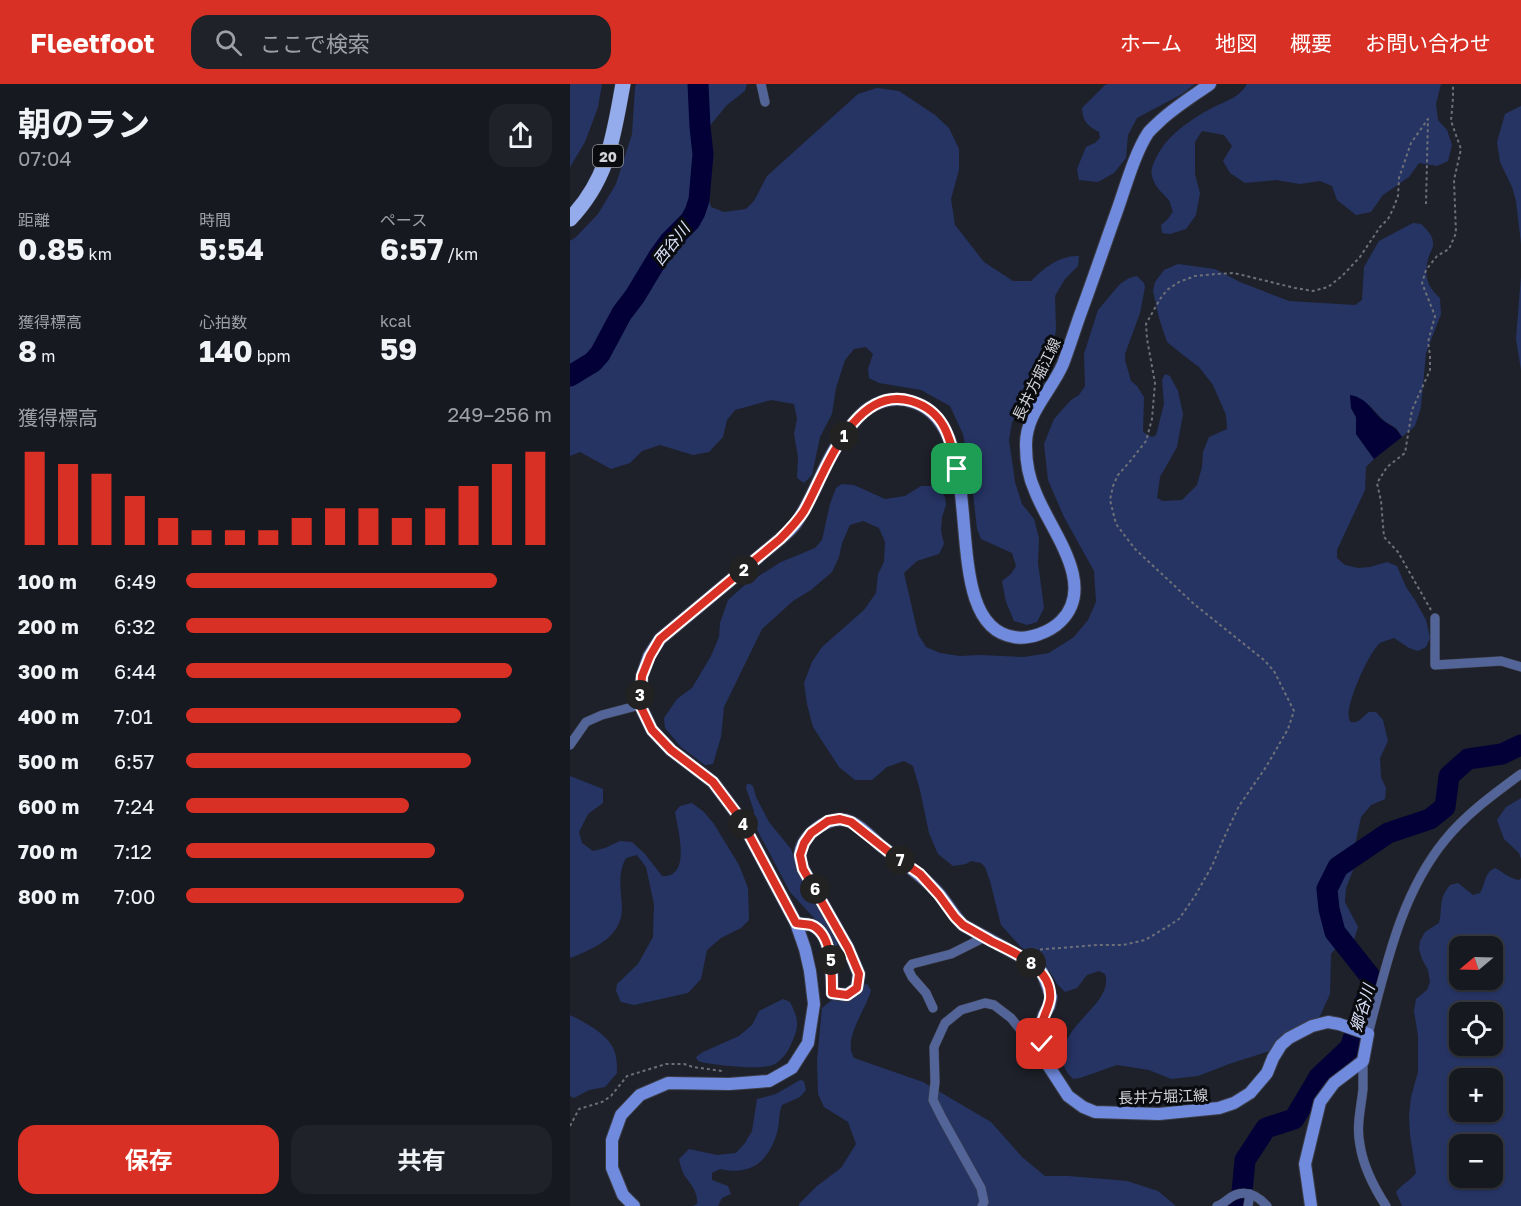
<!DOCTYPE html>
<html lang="ja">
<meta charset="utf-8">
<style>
body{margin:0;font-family:"Golos Text","Noto Sans JP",sans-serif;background:#1f2229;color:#f1f3f6;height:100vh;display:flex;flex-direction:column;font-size:22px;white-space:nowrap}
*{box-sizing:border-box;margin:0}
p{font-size:20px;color:#9ea0a5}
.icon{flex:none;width:33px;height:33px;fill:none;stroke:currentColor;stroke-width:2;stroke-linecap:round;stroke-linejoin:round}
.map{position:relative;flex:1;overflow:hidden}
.panel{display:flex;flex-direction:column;background:#161920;width:570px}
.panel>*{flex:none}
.needle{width:39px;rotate:251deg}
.fabs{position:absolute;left:879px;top:852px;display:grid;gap:12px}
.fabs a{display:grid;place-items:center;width:54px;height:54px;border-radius:12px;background:#161920;box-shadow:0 2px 4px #0004,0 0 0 2px #35383e;font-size:30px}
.pin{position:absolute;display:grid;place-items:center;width:51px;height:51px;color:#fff;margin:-26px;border-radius:12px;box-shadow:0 3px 9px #0006}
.km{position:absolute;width:30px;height:30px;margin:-15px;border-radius:50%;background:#222;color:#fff;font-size:16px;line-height:30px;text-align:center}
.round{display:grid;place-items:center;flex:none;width:63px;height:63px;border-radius:18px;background:#1f2229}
.headline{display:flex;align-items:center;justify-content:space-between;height:102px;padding:0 18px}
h1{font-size:33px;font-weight:700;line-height:45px}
.metrics{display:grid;grid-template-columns:repeat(3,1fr);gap:9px;height:102px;padding:6px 18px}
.metrics div{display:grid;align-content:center}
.metrics b{font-size:30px;font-weight:700}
.metrics small{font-size:16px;font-weight:400}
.metrics p{font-size:16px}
.chart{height:168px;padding:12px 18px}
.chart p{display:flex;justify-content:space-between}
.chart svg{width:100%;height:108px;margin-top:6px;stroke:#d93025;stroke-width:6}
.button{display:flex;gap:12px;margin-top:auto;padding:12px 18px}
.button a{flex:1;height:69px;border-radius:18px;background:#d93025;color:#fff;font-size:24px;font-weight:700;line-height:69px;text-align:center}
.button a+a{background:#1f2229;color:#f1f3f6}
ul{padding:0 18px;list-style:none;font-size:20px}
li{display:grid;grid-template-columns:96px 72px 1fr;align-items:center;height:45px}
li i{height:15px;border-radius:8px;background:#d93025}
header{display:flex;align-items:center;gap:36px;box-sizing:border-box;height:84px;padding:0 30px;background:#d93025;color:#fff}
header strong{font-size:28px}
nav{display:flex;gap:33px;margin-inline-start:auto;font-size:21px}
.search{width:420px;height:54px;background:#1f2229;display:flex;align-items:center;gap:15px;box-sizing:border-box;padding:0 21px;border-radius:18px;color:#9ea0a5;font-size:22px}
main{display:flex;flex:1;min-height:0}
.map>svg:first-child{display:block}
.green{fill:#263464;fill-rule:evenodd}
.water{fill:#030037}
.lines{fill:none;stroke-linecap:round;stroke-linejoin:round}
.river{stroke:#030037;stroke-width:21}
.minor-casing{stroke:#3b3d46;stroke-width:10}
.secondary-casing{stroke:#3b3d46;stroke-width:14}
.primary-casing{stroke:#3b3d46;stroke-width:16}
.path{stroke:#6e7078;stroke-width:2;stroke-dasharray:3 3;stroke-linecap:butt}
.minor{stroke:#536498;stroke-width:9}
.secondary{stroke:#708ade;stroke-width:12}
.primary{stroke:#95acec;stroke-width:15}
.route-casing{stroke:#fff;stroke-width:12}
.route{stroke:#d93025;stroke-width:8}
.labels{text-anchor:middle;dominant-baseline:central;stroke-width:6;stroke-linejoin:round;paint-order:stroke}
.shield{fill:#090b0e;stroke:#95979c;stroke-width:1.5}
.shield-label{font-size:14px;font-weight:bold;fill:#d1d3d9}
.street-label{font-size:15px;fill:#d1d3d9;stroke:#090b0e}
.water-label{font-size:16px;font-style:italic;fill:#dbe3fa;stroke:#090b0e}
</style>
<header>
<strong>Fleetfoot</strong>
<div class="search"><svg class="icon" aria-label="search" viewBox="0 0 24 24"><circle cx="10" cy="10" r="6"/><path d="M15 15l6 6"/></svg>ここで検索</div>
<nav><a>ホーム</a><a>地図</a><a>概要</a><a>お問い合わせ</a></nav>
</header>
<main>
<section class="panel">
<div class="headline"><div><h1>朝のラン</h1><p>07:04</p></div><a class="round"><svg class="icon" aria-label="share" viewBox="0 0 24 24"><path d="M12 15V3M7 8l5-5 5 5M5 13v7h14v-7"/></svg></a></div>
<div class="metrics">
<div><p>距離</p><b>0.85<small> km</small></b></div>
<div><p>時間</p><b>5:54</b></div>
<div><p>ペース</p><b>6:57<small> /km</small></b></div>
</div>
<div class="metrics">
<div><p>獲得標高</p><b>8<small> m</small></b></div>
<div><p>心拍数</p><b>140<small> bpm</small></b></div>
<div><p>kcal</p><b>59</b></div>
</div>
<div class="chart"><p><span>獲得標高</span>249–256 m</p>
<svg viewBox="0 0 160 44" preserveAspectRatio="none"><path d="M5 44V6M15 44V11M25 44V15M35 44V24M45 44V33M55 44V38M65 44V38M75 44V38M85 44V33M95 44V29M105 44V29M115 44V33M125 44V29M135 44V20M145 44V11M155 44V6"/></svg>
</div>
<ul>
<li><b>100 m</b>6:49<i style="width:85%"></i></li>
<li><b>200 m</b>6:32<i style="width:100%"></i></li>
<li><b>300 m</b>6:44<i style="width:89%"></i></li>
<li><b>400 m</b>7:01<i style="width:75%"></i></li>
<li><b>500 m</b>6:57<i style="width:78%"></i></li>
<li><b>600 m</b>7:24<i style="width:61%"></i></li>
<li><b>700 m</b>7:12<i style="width:68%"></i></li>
<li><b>800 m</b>7:00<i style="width:76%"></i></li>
</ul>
<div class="button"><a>保存</a><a>共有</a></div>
</section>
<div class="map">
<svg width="951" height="1122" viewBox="0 0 951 1122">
<rect width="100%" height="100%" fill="#1e212a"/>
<g class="green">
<polygon points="0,0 32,0 28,23 15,58 0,83"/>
<path d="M66,0H177L175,7L157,21L138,44L135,101L141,123L154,128L176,125L184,117L197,92L288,10L307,4L329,7L365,31L379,44L389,65V86L381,115L385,141L414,178L443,197H461C474,184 490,171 509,172L508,182L495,195L485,212L486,245L481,272L465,298L456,317L442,338L439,356L445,398L452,420L464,435L469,454L468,479L474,524L467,538L457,541L444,537L436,518L432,497L441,490L446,482L442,469L411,455L407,445L402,400L393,350L380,322L351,306L309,299L299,294L298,285L303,270L296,263L284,265L275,276L266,304L262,330L250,353L242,391L234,399L227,394L228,373L224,350L227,335L224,320L201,316L165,326L157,336L153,353L139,368L123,371L90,361L72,367L60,379L41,385L10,368L0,372V157L6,153L28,130L46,100L62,50L65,4Z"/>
<path d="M538,0H625L612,10L567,34L558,51L556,74L544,89L528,98L509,96L507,85L516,63L525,59L530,54L529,48C517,41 513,38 512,24L535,1Z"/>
<path d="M677,0H871L866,20L868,36L877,46L882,61L878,77L867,82L849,79L839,93L813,111L801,128L786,131L767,116L762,102L750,97L730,100L706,96L675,99L660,89L653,77L662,62L654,51L632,47L625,58V90L630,109L626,131L616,145L600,150L592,149L591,141L598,135L603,127C602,126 600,119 600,118C594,109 585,105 582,92C580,85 585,76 588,70C600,49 623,34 644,23C656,17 670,13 677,0Z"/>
<polygon points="951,22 951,160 946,117 942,103 930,78 927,58 935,30"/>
<path d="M843,139L851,140C857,146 864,152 863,161C863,165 859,170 858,175C854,192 857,203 870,214L871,230L856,269L851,323L845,342L832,353L826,344L814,337L799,321L781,324L786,333V350L804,375L796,383L795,406L767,466V474L775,481L788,484L800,483L817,478L827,482L836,503L845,516L856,536L860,554L856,563L848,567L839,564L824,554C819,556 814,557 810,559C799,568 775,621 779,634C779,636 780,637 781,638C789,640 793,632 799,628H806L813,636L818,657L810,674L811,693L816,704L815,715L801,721L791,733L785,761V781L776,804L775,818L788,843L784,856L766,864L761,870L760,910L750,932L721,960L659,980L628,992L601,995L579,986L547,981L510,994L503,995C501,992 496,988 495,984C494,982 493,976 493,975C489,941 545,919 535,890L529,887L517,891L507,904L495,908L487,900L477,883L450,862L431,841L420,797L415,783L411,779L401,777L396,780L383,782L368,770L359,749L350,706L343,682L334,677L317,683L302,696H285L269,683L243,643L237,620L234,599L242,578L252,563L294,526L306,509L308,490L314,478L315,458L309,444L293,437L280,441L272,459L269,473L262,488L241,506L223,517L192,545L154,623L151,653L143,680L135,681L111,663L95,644L94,634L107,615L122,604L141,572L149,553L150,539L158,516L176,500L211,478L245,464L252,456L260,420L266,404L272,400L284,401L315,415L335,412L351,402H366L375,413L376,421L372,433L371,447L374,460L369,470L347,477L334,489L348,550L356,563L370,569L390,572L410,571L454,573L479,569L504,553L518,536L526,518L524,487L494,433L478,396L474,360L484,335L501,316L509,311L515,302L514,270L528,226L550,200L559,194L567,192L574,199L575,203L570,229L555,270V276L561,297L567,302L574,313L573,348L582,353L586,351L594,320L592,296L595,290L600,292L608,307L613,330L607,363L590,393L587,414L593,417L612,416L627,401L632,383L633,368L639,353L657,345L656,331L643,301L629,283L613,271L597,258L589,234L583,207L585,198L594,186L608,180L645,185L670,198L719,217L785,221L792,216L794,183L809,157Z"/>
<polygon points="951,192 951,286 946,255"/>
<path d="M0,692L33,705V719L18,730L9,748L12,759L23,767L35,764L50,757L62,758L75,770L92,792C122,794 108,746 105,728L110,722L122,719L134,728L144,740L169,781L178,804L179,836L171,844L151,854L137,866L131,895L118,909L64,921L51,918L46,907L47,900L68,880L83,853L84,820L76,783L67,771L56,774C49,786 50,797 51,811C52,820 53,831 49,839C41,858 18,867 0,874Z"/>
<polygon points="177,700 180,700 183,702 186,713 199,738 221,765 229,786 243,817 268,858 267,863 262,862 245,835 220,808 184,740 184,727 176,704"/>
<polygon points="951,714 951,775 949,769 934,755 927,736 936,723"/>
<path d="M925,784C933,788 940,795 949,796L951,794V1122H832L826,1108C832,1100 840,1097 846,1089L840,1051L839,1032L841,1013L848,988V952L844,927L846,915L857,906L860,898L858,886L852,875L849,865L850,857L855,848L869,839C873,822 868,816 880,801L888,799L903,811L910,809C916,799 914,789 925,784ZM890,862H922V896H890ZM890,928H922V962H890ZM890,994H922V1028H890ZM890,1060H922V1094H890Z"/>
<path d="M297,900L301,906C296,926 272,955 284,974L353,998L421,1038L452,1073L475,1092H498L557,1097L588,1107L606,1122H229V1120L247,1102L271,1084L286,1060L278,1038L254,1023L248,1010L247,976L252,924L263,915L289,909L294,901Z"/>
<path d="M213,915L220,918C228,934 230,941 222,958C219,966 213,975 205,980C190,987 152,981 135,979L128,977L126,973L133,968L169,952L182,941L189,927Z"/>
<path d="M0,931C14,938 36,949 43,964C47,972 47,980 47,989L35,1003L19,1006L4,1014L0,1012Z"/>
<path d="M230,996L234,997L236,1006L230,1013L212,1021C208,1031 210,1039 207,1049C198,1078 181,1092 150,1085L142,1089V1096L158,1102L161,1110L152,1114L148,1122H123L127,1120C128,1107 121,1101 114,1091C112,1086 110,1081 109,1075L119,1065L147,1071L166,1069L175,1059L182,1047L187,1015L206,1010Z"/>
</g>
<path class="water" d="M780,311C798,314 801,327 814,337C823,344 825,342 832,353L804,375L786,350V333L781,324Z"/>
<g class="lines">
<g class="river">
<polyline points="0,292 23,278 30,270 52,229 65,212 89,172 99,158 120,137 125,128 129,116 133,70 130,43 128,0"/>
<polyline points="666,1122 671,1119 675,1076 696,1044 724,1035 749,993 780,964 803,896 765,848 759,825 757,805 768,783 818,749 860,735 875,723 879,692 898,675 932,670 951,661"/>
</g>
<g class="minor-casing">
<g id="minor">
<polyline points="191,0 195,18"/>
<polyline points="865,534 865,581 931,577 951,583"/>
<polyline points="0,661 16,638 32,631 70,621"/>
<polyline points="363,924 356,909 342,893 338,885 342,880 381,870 415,853"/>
<path d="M798,950C816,883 830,811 875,756C896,730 924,710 951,690"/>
<path d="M793,977C793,986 793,996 793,1005C791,1024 786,1042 790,1061C793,1081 805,1105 816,1122"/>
<polyline points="412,1122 414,1118 411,1104 372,1034 363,1016 365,998 364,963 375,939 391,926 415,919 424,921 441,934 476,978"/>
<path d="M647,1122C654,1120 658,1114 665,1111C678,1106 688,1112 697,1122"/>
<polyline points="678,1122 680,1110"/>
</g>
</g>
<g class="secondary-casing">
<g id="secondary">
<path d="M226,839C231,840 237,840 241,841C263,849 262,890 262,909L277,911L287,904L289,890L278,864L233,785C232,781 230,775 230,772C230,751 261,728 281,738C291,742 301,753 310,761C330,777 353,791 370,811C378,821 384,832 393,841L459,877L472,888L478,903L481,913L479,922L474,931L470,944L476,978L498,1012L513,1023L525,1028L589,1030L649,1024L664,1019L680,1009L697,989L703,974L711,961L719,954L742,942L758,938L769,940L798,950L793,977L764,999L750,1018L735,1080L741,1122"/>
<path d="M64,1122L53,1111L42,1084V1056L51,1031L70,1011L98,999L159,1000L199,997L222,984L238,959L244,920L240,887L235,865L226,839L170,734L143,698L101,666L82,646L70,621L72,592L79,572L90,555L210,455C216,450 222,445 226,439C243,415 251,387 266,363C270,357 275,351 279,344C285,337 291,329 299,324C313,315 328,313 343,318C426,343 362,541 444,553C459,556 480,548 491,537C528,500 479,445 465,407C459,394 456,376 456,362C455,330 481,308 493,280C499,264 504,248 510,231C523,196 535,160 548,124C556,101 565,69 578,49C581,45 586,41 590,37C605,23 623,12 640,0"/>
</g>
</g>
<g class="primary-casing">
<path id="primary" d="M0,135C39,94 43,53 53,0"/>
</g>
<g class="path">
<polyline points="861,526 828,468 814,453 811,417 807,399 817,383 835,369 842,326 860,286 860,271 858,258 865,232 852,199 856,186 867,172 879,165 886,149 884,96 891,65 881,37 883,14 883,0"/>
<polyline points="464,866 528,861 553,861 575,856 597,843 609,835 625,812 642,782 653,756 669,722 696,683 718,645 724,627 704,587 694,576 624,520 565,465 546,440 540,416 543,402 548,391 562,375 576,357 582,335 585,299 577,255 576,240 590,215 597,206 609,198 625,192 646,190 664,189 725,204 743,207 758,203 772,192 790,173 810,143 818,135 823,125 828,112 829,94 841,59 858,35 856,120"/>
<polyline points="0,1042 9,1025 32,1018 41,1012 57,992 96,980 114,980 123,983 152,987"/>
</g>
<use href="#minor" class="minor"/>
<use href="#secondary" class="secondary"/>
<use href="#primary" class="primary"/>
</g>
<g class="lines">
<g class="route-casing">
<path id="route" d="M387,385C380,354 375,327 341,317C283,300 255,390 234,427C227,438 219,446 210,455L90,555L80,572L72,592L70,621L82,646L101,666L143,698L170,734L226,839C231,840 237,840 241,841C263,849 262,890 262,909L277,911L287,904L289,890L278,864L233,785L230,771L234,759L241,749L258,737L270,735L281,738L324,772L350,790L369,811L385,833L393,841C402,846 412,852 421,857C444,869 483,883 480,915C479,922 476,927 474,933C470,942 471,950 472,960"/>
</g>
<use href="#route" class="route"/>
</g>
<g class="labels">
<rect class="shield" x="23" y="61" width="30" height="22" rx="4.5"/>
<g class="shield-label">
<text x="38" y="72">20</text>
</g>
<g class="street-label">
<text transform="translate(466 295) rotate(-64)">長井方堀江線</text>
<text transform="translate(593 1012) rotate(-2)">長井方堀江線</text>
</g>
<g class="water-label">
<text transform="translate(101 160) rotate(-52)">西谷川</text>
<text transform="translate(792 924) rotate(-73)">郷谷川</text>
</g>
</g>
</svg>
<div class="fabs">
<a><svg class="needle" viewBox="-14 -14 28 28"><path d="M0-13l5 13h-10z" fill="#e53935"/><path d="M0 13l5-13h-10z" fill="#9ea0a5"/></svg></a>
<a><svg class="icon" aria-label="locate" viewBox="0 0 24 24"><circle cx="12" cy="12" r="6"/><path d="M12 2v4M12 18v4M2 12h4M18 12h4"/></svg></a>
<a>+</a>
<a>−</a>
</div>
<div class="pin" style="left:387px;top:385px;background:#1e9e55"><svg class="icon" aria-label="arrive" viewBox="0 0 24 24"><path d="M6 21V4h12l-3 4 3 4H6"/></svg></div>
<div class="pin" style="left:472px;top:960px;background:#d93025"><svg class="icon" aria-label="check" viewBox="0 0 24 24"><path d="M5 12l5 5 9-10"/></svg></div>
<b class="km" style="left:274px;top:352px">1</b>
<b class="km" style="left:174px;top:486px">2</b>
<b class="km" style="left:70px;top:611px">3</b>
<b class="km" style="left:173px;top:740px">4</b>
<b class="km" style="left:261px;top:876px">5</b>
<b class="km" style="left:245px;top:805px">6</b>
<b class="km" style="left:330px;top:776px">7</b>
<b class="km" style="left:461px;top:879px">8</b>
</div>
</main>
